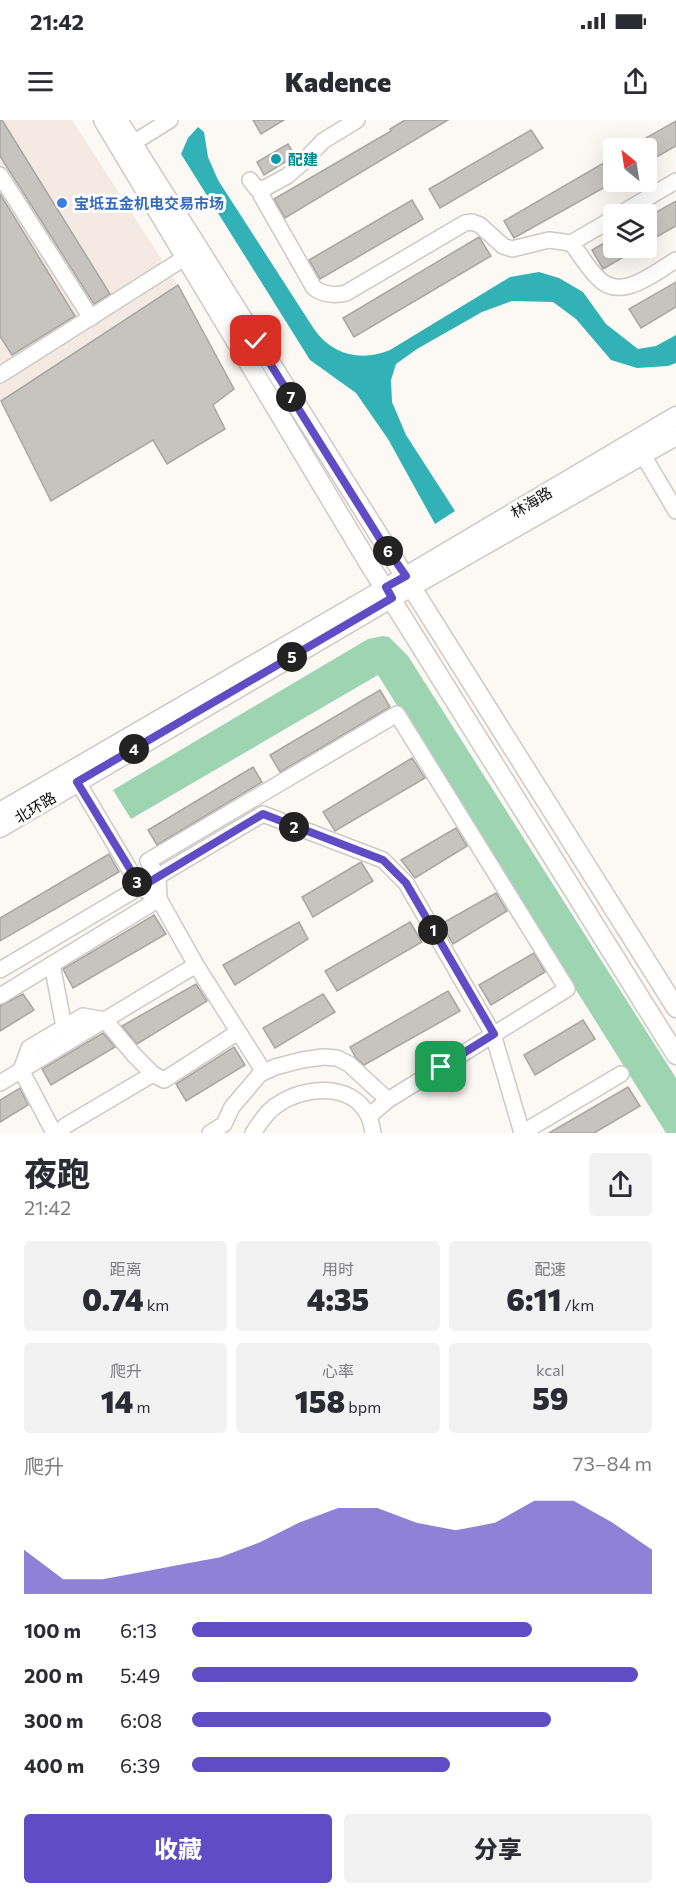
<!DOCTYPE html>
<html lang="zh">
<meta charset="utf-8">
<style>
body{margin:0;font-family:Commissioner,"Noto Sans SC",sans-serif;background:#f2f2f3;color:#2b2b33;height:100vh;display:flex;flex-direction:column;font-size:22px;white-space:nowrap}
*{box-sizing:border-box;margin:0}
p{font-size:20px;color:#7c7c81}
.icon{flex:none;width:33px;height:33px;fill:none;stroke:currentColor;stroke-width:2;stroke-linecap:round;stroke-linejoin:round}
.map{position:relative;height:1013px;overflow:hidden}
.panel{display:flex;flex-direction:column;background:#fff;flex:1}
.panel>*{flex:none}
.needle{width:39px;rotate:330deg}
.fabs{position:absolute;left:603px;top:18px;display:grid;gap:12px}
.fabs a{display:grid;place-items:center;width:54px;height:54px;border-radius:6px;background:#fff;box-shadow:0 6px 24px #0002;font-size:30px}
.pin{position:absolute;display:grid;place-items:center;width:51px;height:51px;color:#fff;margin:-26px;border-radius:12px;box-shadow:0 3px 9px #0006}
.km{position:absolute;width:30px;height:30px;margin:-15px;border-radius:50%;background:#222;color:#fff;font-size:16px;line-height:30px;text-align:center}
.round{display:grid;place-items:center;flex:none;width:63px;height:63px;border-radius:6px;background:#f2f2f3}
.head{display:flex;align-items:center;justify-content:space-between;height:102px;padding:0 24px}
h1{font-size:33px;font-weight:800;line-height:45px}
.metrics{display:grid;grid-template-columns:repeat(3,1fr);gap:9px;height:102px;padding:6px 24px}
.metrics div{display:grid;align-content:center;border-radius:6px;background:#f2f2f3;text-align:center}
.metrics b{font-size:30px;font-weight:800}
.metrics small{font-size:16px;font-weight:400}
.metrics p{font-size:16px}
.chart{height:168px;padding:12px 24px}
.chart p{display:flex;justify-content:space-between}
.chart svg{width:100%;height:108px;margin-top:6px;fill:#604dc6;opacity:.7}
.button{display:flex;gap:12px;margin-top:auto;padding:12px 24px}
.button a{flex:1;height:69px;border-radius:6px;background:#604dc6;color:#fff;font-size:24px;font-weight:800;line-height:69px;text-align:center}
.button a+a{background:#f2f2f3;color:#2b2b33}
ul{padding:0 24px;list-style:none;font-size:20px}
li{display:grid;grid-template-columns:96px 72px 1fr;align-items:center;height:45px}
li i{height:15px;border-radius:8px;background:#604dc6}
.status{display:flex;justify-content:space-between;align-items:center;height:42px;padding:0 30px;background:#fff;direction:ltr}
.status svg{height:16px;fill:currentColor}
header{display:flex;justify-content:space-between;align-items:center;height:78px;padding:0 24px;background:#fff;font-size:27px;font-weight:800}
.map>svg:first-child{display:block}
.built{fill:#f5eae3}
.green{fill:#9dd4b2}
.water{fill:#32b2b7}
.building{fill:#c7c4c0;stroke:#a8a6a2;stroke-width:1.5}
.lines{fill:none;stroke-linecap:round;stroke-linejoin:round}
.minor-casing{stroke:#cdc9c6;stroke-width:18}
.major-casing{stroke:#cdc9c6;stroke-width:21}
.minor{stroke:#fff;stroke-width:15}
.major{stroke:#fff;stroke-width:18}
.route-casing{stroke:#fff;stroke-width:12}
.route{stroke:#604dc6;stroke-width:8}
.culture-dot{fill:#0f9aa8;stroke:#fff;stroke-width:2}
.shop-dot{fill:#3f7fe0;stroke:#fff;stroke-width:2}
.labels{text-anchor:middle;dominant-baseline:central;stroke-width:6;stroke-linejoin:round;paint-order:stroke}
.culture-label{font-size:15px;font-weight:bold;fill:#0d838f;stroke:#fff;text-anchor:start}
.shop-label{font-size:15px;font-weight:bold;fill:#366cbe;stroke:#fff;text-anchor:start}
.street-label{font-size:15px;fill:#100e0d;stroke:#fff}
</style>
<div class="status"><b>21:42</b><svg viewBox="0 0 49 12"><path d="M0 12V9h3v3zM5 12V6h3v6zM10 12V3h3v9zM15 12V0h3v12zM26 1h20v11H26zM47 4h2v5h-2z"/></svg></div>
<header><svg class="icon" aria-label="menu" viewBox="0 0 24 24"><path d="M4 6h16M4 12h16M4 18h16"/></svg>Kadence<svg class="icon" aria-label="share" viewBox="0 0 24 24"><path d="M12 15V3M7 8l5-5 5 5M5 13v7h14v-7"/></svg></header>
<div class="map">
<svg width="676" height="1013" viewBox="0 0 676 1013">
<rect width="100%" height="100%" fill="#fcf8f4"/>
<polygon class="built" points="0,0 72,0 178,165 0,282"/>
<polygon class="green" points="383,516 389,517 408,536 676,958 676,1013 666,1013 378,555 131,699 113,670 368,519"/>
<path class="water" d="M198,7L204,12L208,37L218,60L314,209C332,235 361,242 390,230L510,157L539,152L559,158L583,172L606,204L638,229L656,226L676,215V243L668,246L637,248L611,240L576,199L553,182L512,181L482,192L417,229L396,244L391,260L392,282L406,315L455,391L435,404L388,319L356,273L310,240L181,34L188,18Z"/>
<g class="building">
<polygon points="0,0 2,0 110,174 94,184 0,36"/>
<polygon points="253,0 284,0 261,14"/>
<polygon points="405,0 448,0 285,98 274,79 391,11 390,9"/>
<polygon points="676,1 676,26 646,43 646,28 628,28"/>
<polygon points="531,10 543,28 440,88 429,69"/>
<polygon points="288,24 295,36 264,55 257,42"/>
<polygon points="607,41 614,52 614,62 514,118 504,101"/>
<polygon points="0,74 75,196 12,235 0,216"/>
<polygon points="412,80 423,99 320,159 309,140"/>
<polygon points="676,81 676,106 646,123 646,98"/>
<polygon points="479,117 491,136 354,217 343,198"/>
<polygon points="614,117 614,128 639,128 603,149 592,130"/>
<polygon points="676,162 676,187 641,208 629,189"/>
<polygon points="178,165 234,269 213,285 225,309 167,344 153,320 51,381 1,281"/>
<polygon points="380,570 390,587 280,652 270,635"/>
<polygon points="412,638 425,658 335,711 323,692"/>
<polygon points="253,647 262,662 157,725 148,710"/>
<polygon points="456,708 467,726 415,758 401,740"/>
<polygon points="109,734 119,752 0,821 0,798"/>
<polygon points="361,742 373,761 313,797 302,777"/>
<polygon points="496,773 507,791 453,824 441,804"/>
<polygon points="154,795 166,814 73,868 63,849"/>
<polygon points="299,802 308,819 235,865 223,845"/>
<polygon points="410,802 422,822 337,871 325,851"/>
<polygon points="534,833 545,852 491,885 479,865"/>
<polygon points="196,864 207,881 137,924 122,906"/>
<polygon points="448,871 460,891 364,945 356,938 350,927"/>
<polygon points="23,874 34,890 0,911 0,886"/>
<polygon points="323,874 335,892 275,928 263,908"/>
<polygon points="583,900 595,919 535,955 524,935"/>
<polygon points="103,913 115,927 51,965 42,949"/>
<polygon points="234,927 245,945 186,981 176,964"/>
<polygon points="628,967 640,986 594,1013 549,1013"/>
<polygon points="20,968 28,985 0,1002 0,980"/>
</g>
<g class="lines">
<g class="minor-casing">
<g id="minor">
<path d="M357,0L323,21L300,45L287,56L265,68L261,75L314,168C324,175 334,176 346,173L465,103L472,102L480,105L503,126L512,129L549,120L571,123L614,98"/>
<polyline points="133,23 170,0"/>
<polyline points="0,55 91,198"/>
<polyline points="250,60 257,69 265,68"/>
<polyline points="620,94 676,61"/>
<path d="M571,123C580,134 587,147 597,157C620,183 654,153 676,140"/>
<polyline points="0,255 186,137"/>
<polyline points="643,335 676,391"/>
<polyline points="73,654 140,767 159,779 196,845 264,952"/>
<polyline points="52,844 64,907"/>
<polyline points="0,850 263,694 383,740 406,763 493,914 522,1013"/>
<polyline points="0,876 159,779 158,757 148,741 397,594 567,869 388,980 369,996"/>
<polyline points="0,963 196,845"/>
<polyline points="54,1013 21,950 29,928 83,896 105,900 134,935 153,954"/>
<polyline points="59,1013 65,1006 153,954 164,960 238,912"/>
<polyline points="210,1013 224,1004 232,987 260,954 275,947 302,940 323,937 337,938 349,944 388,980"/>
<path d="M253,1013C260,1003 267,991 277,985C304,966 351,962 368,995C371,1000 372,1007 373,1013"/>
<polyline points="522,1013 621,954"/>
</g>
</g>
<g class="major-casing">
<g id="major">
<polyline points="103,0 368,442 676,935"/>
<polyline points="118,0 676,888"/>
<polyline points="0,692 406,456 676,296"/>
<polyline points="0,708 392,478 676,316"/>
</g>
</g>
<use href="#minor" class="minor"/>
<use href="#major" class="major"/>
</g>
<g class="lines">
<g class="route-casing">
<polyline id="route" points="256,221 380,419 406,456 386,467 392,478 77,662 141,767 263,694 383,740 406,763 494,914 441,947"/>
</g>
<use href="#route" class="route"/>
</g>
<circle class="culture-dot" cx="276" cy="39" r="6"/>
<circle class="shop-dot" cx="62" cy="83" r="6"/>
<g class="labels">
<g class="culture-label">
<text x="288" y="39">配建</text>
</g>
<g class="shop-label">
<text x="74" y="83">宝坻五金机电交易市场</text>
</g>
<g class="street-label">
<text transform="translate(531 382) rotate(-31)">林海路</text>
<text transform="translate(35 687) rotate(-31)">北环路</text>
</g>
</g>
</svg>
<div class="fabs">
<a><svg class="needle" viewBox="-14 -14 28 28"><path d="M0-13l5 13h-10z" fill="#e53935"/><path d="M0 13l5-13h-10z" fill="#7c7c81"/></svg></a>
<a><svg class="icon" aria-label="layers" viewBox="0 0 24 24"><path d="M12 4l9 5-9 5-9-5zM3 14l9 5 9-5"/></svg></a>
</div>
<div class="pin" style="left:441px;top:947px;background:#1e9e55"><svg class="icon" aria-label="arrive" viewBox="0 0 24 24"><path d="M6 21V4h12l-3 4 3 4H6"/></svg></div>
<div class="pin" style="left:256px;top:221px;background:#d93025"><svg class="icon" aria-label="check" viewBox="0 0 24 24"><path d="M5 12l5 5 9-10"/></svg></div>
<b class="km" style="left:433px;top:810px">1</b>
<b class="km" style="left:294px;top:707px">2</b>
<b class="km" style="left:137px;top:762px">3</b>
<b class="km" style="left:134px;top:629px">4</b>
<b class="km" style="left:292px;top:537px">5</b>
<b class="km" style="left:388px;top:431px">6</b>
<b class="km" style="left:291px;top:277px">7</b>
</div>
<section class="panel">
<div class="head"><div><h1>夜跑</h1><p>21:42</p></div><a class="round"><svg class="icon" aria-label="share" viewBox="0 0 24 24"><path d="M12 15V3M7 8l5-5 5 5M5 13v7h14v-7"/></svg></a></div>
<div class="metrics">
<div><p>距离</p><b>0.74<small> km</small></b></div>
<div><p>用时</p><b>4:35</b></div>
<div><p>配速</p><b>6:11<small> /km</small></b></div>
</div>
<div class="metrics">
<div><p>爬升</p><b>14<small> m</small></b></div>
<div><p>心率</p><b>158<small> bpm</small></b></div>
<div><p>kcal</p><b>59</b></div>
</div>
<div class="chart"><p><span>爬升</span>73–84 m</p>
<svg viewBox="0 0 160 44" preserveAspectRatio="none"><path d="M0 44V26L10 38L20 38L30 35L40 32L50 29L60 23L70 15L80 9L90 9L100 15L110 18L120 15L130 6L140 6L150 15L160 26V44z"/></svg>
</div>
<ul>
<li><b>100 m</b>6:13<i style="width:74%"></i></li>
<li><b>200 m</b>5:49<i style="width:97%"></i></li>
<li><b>300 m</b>6:08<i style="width:78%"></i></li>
<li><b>400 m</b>6:39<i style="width:56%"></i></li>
</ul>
<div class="button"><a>收藏</a><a>分享</a></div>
</section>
